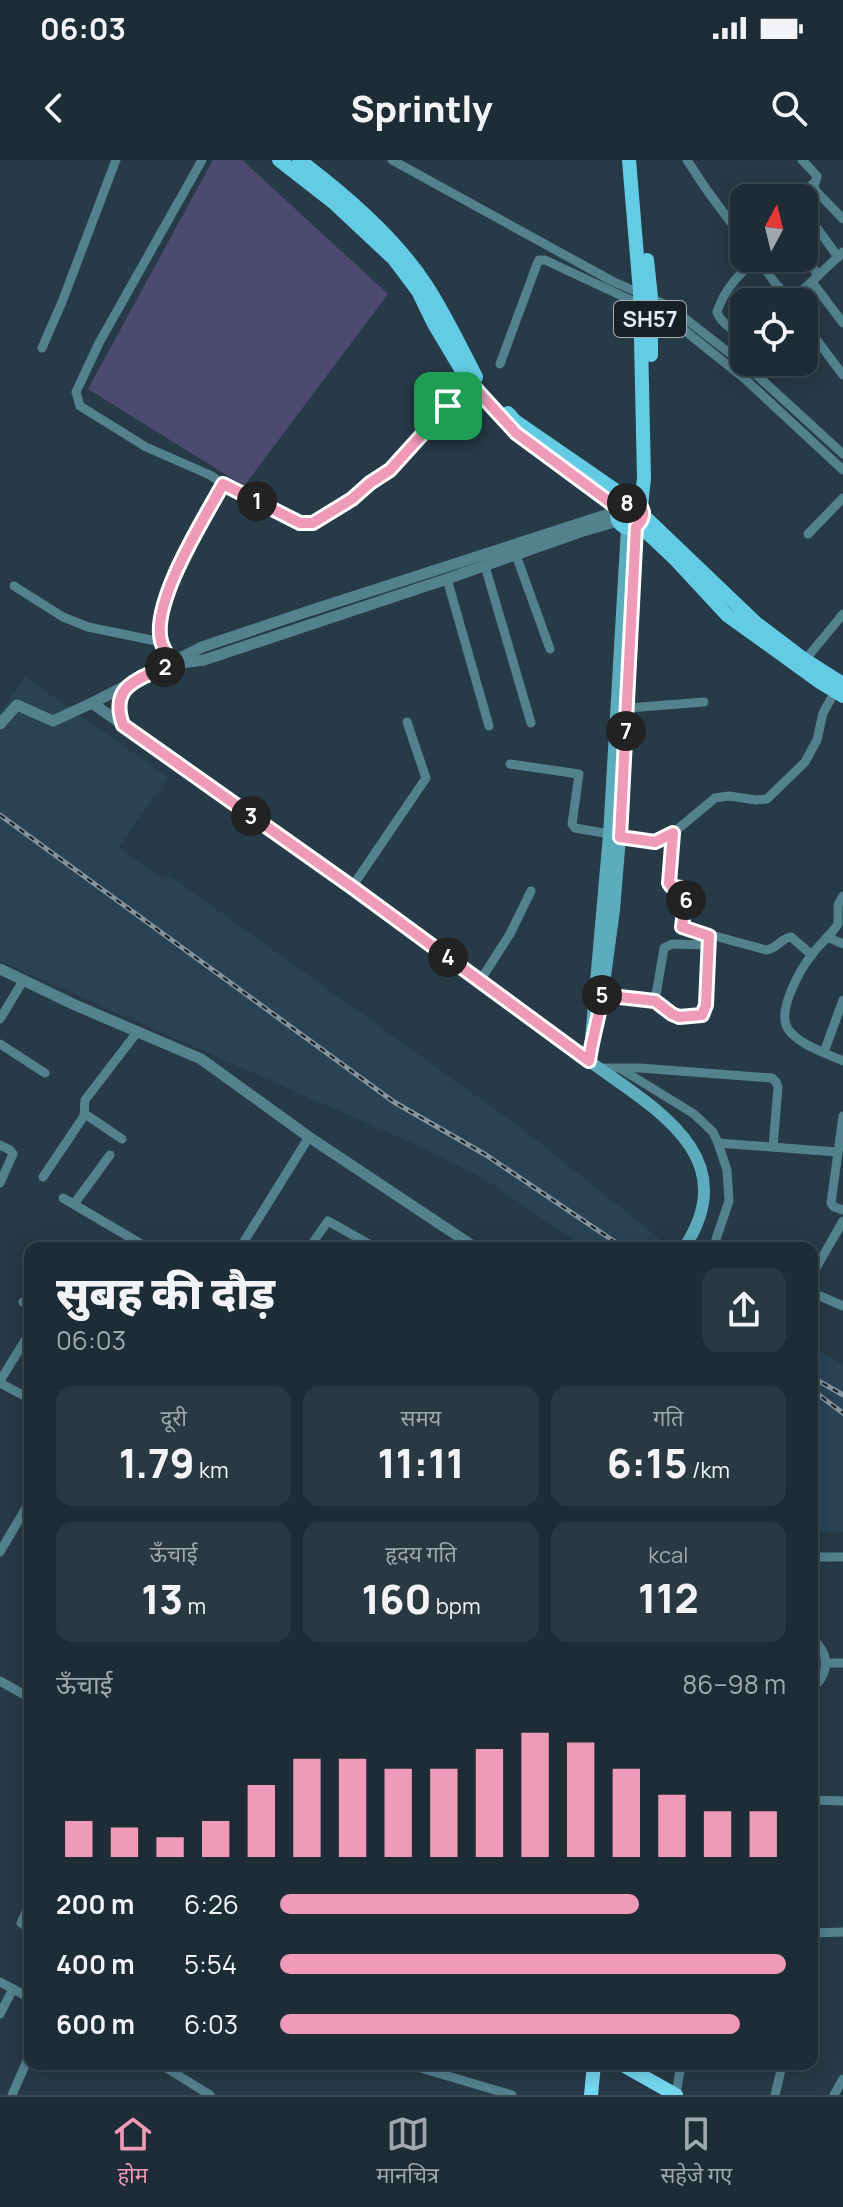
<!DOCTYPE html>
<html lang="hi">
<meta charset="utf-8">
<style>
body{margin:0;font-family:Manrope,"Noto Sans Devanagari",sans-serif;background:#2a3841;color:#f1f3f6;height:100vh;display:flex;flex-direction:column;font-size:30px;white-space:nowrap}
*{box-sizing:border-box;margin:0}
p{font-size:26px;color:#a0a7ad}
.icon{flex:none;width:44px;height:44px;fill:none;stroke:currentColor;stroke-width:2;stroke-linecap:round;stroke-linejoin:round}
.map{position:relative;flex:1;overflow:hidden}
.panel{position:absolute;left:24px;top:1082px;width:794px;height:828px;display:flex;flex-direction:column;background:#1d2c35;border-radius:16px;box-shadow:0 4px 20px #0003,0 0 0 2px #3b4850}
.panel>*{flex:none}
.needle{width:52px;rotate:7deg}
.fabs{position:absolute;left:730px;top:24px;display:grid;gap:16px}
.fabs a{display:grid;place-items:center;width:88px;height:88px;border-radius:16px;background:#1d2c35;box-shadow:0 4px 20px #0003,0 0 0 2px #3b4850;font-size:40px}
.pin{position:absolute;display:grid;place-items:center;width:68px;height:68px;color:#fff;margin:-34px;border-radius:16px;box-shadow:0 4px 12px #0006}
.km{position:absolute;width:40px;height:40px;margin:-20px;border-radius:50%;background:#222;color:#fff;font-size:22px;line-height:40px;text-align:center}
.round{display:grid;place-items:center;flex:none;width:84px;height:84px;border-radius:16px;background:#2a3841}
.headline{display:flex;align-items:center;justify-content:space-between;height:136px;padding:0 32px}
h1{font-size:44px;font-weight:800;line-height:60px}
.stats{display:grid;grid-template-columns:repeat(3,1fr);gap:12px;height:136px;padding:8px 32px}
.stats div{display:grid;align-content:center;border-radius:16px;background:#2a3841;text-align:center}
.stats b{font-size:40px;font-weight:800}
.stats small{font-size:22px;font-weight:400}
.stats p{font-size:22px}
.chart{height:224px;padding:16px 32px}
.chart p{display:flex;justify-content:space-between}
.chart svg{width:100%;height:144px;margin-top:8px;stroke:#ef9ab8;stroke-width:6}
ul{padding:0 32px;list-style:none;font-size:26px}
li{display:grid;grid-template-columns:128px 96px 1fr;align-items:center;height:60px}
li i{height:20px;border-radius:10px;background:#ef9ab8}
.status{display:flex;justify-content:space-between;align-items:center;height:56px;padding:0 40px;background:#1d2c35;direction:ltr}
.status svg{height:22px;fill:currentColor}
header{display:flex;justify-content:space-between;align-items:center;height:104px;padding:0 32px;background:#1d2c35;font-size:36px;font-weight:800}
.menu{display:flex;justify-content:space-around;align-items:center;height:112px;border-top:2px solid #3b4850;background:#1d2c35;font-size:22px;color:#a0a7ad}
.menu a{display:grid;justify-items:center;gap:4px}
.menu .selected{color:#ef9ab8}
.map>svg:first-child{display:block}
.built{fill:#294355}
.green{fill:#4c4b6f}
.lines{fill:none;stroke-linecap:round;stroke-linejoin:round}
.minor{stroke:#53828e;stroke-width:9}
.tertiary{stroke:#53828e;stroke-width:11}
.secondary{stroke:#5dacbe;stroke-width:12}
.primary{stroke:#63cce4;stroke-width:14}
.trunk{stroke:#74d9f0;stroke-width:14}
.rail-casing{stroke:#84939e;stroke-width:5}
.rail{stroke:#172026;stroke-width:2;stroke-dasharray:6;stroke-linecap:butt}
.route-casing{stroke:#fff;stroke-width:16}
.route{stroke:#ef9ab8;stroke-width:10}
.labels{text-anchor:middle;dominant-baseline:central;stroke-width:6;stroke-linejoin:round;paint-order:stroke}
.shield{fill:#172026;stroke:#a4b0b8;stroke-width:2}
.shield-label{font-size:22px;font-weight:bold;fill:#e1edf6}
</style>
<div class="status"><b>06:03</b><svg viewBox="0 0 49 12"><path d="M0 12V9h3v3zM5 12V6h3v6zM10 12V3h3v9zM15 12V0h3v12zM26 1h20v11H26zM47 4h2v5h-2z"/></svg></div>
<header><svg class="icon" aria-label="back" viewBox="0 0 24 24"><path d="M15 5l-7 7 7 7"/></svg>Sprintly<svg class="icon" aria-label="search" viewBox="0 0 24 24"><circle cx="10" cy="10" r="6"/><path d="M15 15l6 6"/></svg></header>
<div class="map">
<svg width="843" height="1935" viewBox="0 0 843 1935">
<rect width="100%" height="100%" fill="#273a47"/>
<g class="built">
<polygon points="25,517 168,617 119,687 166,721 170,716 518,966 671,1088 586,1088 483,1018 403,979 0,801 0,552"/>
<polygon points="812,1188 843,1204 843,1372 812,1371 812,1263 814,1262 812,1261"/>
</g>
<polygon class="green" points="213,0 242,0 388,134 244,326 88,229"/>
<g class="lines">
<g class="minor">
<polyline points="392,0 612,121 669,146 750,209 843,294"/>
<polyline points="687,0 706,29 744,80"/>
<polyline points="802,0 817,16 814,27 816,31 843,59"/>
<polyline points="797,38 815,22"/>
<polyline points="804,50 838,97"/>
<polyline points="804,92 818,116"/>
<polyline points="757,98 789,142"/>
<polyline points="812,122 843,163"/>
<polyline points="766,142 779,127"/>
<polyline points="790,142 843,92"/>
<polyline points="804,163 843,215"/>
<path d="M744,169L739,172C730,169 720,161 717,152C725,128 739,114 758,98"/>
<polyline points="42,188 62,142 116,0"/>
<polyline points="500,204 537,104 539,100 545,100 669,158 745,219 843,310"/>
<polyline points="223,324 300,363 313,363 352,339 370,323 390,310 448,246 473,226"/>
<polyline points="808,374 843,338"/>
<polyline points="516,395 550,489"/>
<polyline points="485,406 531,563"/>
<polyline points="447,419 489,566"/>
<polyline points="14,426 63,457 88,467 161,482"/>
<polyline points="805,500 843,454"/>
<path d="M172,504C169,497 163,489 161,481C151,442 204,359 223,324L210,315L146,287L80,246L76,232L99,183L202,0"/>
<polyline points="628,548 704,542"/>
<polyline points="510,604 579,614 572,664 575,668 655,682 673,673 715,638 729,636 756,640 767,639 805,602 817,580 823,553 836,530"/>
<path d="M673,673L669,723L671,726L683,727L687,729L682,767L766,790C777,789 781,778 791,777L812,795"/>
<polyline points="352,727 426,618 407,562"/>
<path d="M843,736L838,745V764C831,775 821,783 813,793C801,808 776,851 788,869C799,885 826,893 843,901"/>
<polyline points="827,777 843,784"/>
<polyline points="480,821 510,774 531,731"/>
<polyline points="602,835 655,841 672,854 679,857 702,855 706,845 709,776"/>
<polyline points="655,841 664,788 672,784 709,785"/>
<polyline points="0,859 23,821"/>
<polyline points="0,884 45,913"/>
<polyline points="824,892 843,840"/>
<polyline points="599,908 640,908 772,918 776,922 778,927 773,987"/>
<polyline points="621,909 694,954 713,972 718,983 727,1010 729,1041 713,1088"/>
<polyline points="85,954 122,979"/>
<polyline points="843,956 831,1043 834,1047 843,1050"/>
<polyline points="718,983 837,992"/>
<polyline points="0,985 10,990 13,994 0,1023"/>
<polyline points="43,1017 84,956 85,940 138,871"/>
<polyline points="63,1038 148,1088"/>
<polyline points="74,1044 110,995"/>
<polyline points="240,1088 309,977"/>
<polyline points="309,1088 328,1061 376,1088"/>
<polyline points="812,1115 843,1061"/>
<polyline points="812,1136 820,1136 843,1146"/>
<polyline points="23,1142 30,1146"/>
<polyline points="0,1221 30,1172"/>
<polyline points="0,1223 30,1239"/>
<polyline points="0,1392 30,1341"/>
<polyline points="812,1397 843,1397"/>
<path d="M812,1479C830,1493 830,1514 812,1528"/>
<polyline points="826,1503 843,1503"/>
<polyline points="0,1521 30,1538"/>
<polyline points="812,1640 843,1641"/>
<polyline points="30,1743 21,1763 30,1769"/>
<polyline points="812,1773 843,1772"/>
<polyline points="0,1822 30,1838"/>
<polyline points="0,1854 13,1829"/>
<polyline points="160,1904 210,1935"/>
<polyline points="407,1904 512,1935"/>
<polyline points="12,1935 30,1894"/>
<polyline points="676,1935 681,1904"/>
<polyline points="775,1935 781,1910"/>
<polyline points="834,1935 843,1919"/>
</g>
<g class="tertiary">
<polyline points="181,503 204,500 447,419 583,371 618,361"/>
<polyline points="0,564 17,545 53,561 92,543"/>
<path d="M123,565C118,551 117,540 126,527"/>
<polyline points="0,809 75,845 201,899 309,977 476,1088"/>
<polyline points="589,901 352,727 92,543 202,487 303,453 618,351"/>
</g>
<g class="secondary">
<path d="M627,368L609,675L589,901C654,948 745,996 684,1088"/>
<polyline points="603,831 614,750 620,677 636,367"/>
</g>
<g class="primary">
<polyline points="279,0 333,42 394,99 418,131 434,164 468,221 516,273 619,349"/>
<path d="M299,0C343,33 396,79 426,125C445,154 460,186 476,217"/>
<polyline points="629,0 640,132 644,318 641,347"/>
<polyline points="647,100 651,137 651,195"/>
<polyline points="508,253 515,261 634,343"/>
<circle cx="630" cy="355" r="13"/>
<polyline points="643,355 756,463 805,500 843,524"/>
<polyline points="639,365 676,400 727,455 820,522 843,536"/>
</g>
<g class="trunk">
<polyline points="621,1904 676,1935"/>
<polyline points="591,1935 594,1904"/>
</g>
<g class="rail-casing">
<g id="rail">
<polyline points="0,655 394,942 486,995 624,1088"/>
<polyline points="812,1217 843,1235"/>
<polyline points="812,1230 843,1253"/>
</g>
</g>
<use href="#rail" class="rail"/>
</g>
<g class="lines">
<g class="route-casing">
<path id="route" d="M473,226L516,273L619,349C636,333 653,352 636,367L620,677L655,682L673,673L669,723L671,726L687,729L682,767L709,776L706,845L702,855L679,857L672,854L655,841L602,835C599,858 592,878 589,901L352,727L123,565C108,523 142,519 172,504C169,497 163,489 161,481C151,442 204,359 223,324L300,363H313L352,339L370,323L390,310L448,246Z"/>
</g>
<use href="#route" class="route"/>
</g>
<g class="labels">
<rect class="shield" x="614" y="141" width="72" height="36" rx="6"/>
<g class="shield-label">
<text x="650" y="159">SH57</text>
</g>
</g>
</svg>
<div class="fabs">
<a><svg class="needle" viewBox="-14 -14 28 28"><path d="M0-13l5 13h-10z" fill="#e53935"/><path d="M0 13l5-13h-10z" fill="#a0a7ad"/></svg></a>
<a><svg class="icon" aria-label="locate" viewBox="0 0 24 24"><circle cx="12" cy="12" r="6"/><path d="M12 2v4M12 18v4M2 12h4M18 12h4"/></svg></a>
</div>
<div class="pin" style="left:448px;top:246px;background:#1e9e55"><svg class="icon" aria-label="arrive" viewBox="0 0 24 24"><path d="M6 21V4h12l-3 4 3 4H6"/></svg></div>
<b class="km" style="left:257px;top:341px">1</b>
<b class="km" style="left:165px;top:507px">2</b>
<b class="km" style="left:251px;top:656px">3</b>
<b class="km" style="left:448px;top:797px">4</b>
<b class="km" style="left:602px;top:835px">5</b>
<b class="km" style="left:686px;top:740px">6</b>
<b class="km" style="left:626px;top:571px">7</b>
<b class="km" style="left:627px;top:343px">8</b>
<section class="panel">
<div class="headline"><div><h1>सुबह की दौड़</h1><p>06:03</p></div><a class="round"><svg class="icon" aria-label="share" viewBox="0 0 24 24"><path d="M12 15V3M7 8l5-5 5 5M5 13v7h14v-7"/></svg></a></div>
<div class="stats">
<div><p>दूरी</p><b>1.79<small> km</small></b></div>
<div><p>समय</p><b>11:11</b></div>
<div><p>गति</p><b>6:15<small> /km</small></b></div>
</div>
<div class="stats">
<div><p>ऊँचाई</p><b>13<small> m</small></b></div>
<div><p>हृदय गति</p><b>160<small> bpm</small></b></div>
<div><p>kcal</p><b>112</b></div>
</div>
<div class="chart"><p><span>ऊँचाई</span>86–98 m</p>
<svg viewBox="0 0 160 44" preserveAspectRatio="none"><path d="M5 44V33M15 44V35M25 44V38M35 44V33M45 44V22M55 44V14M65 44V14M75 44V17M85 44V17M95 44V11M105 44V6M115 44V9M125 44V17M135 44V25M145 44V30M155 44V30"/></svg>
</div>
<ul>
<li><b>200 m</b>6:26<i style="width:71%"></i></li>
<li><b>400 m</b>5:54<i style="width:100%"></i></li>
<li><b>600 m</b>6:03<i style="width:91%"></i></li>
</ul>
</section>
</div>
<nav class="menu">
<a class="selected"><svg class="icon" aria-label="home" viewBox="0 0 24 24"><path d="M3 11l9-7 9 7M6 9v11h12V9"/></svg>होम</a>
<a><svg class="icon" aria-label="map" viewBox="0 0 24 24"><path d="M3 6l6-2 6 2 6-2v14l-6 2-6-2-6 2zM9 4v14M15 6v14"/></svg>मानचित्र</a>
<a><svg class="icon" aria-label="saved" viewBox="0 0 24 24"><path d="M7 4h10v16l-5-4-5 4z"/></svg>सहेजे गए</a>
</nav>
